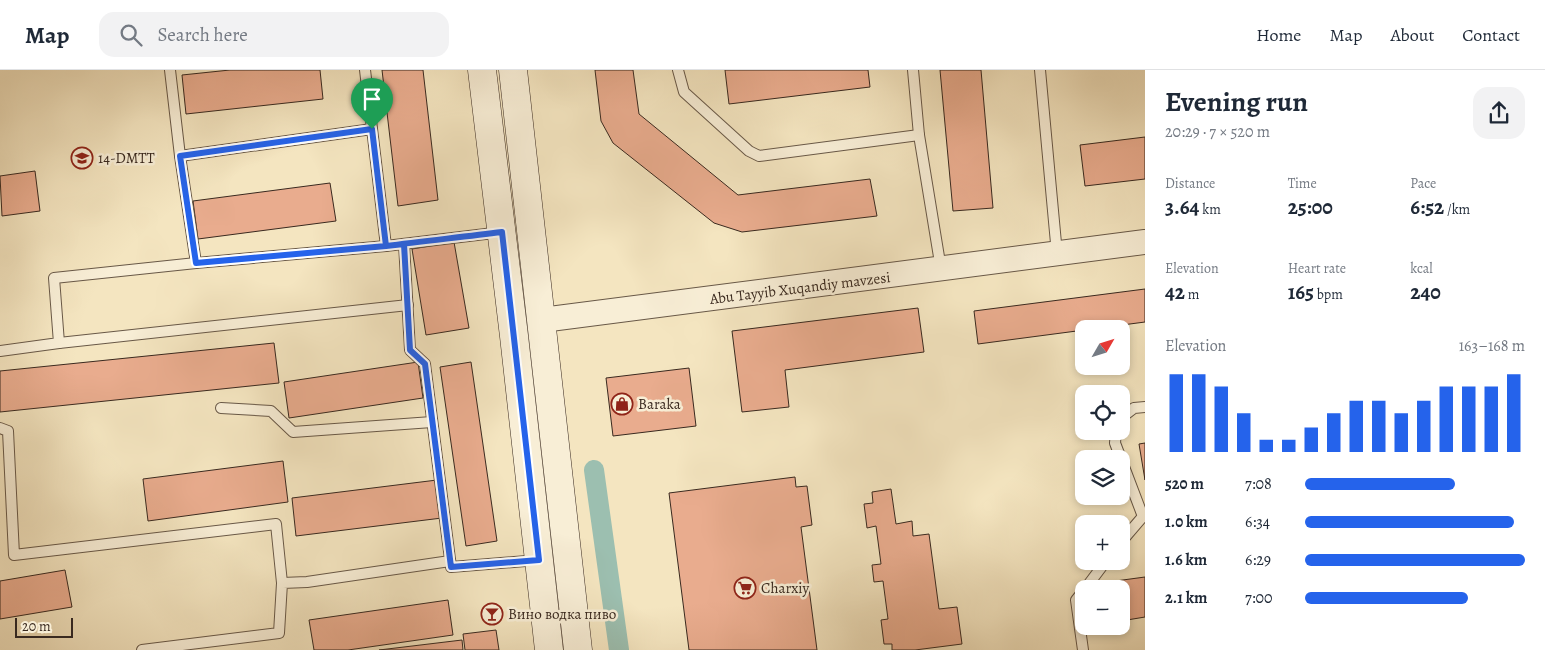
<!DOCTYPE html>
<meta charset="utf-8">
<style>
body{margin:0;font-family:Alegreya,serif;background:#f2f2f3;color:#1f2937;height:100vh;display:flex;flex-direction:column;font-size:19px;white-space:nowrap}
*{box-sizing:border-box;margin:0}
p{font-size:16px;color:#747a83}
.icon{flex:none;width:28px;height:28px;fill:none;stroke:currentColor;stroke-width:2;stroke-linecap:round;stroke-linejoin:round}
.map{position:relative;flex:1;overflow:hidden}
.panel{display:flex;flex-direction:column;background:#fff;width:400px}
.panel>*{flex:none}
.needle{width:32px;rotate:51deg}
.fabs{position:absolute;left:1075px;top:250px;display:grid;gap:10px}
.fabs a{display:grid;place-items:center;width:55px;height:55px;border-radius:10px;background:#fff;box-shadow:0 2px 8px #0003;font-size:25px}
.scale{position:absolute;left:15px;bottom:12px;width:58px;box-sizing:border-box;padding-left:5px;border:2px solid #39291f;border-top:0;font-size:14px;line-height:18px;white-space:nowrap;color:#39291f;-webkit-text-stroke:4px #f8eed6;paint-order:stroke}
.pin{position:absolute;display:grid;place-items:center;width:42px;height:42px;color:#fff;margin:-51px -21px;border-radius:50% 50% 50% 0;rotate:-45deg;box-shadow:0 0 5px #0007}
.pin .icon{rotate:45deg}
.round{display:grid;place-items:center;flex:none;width:52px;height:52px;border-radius:15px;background:#f2f2f3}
.summary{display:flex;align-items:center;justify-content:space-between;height:85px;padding:0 20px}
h1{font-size:28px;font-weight:700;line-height:38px}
.figures{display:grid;grid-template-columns:repeat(3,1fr);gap:8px;height:85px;padding:5px 20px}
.figures div{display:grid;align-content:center}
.figures b{font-size:21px;font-weight:700}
.figures small{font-size:14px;font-weight:400}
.figures p{font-size:14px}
.chart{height:140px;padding:10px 20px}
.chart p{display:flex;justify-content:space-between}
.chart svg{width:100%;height:90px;margin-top:5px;stroke:#2563eb;stroke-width:6}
ul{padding:0 20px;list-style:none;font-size:16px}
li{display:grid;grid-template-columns:80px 60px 1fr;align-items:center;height:38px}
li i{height:12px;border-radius:6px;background:#2563eb}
header{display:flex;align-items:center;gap:30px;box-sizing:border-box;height:70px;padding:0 25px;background:#fff;border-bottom:1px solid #e0e1e3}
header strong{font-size:24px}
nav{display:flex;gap:28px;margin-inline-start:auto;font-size:18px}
.search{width:350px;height:45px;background:#f2f2f3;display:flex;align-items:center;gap:12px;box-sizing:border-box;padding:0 18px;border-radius:15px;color:#747a83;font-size:19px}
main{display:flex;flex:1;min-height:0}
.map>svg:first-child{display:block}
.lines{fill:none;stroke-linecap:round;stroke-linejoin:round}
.canal{stroke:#9cbfb0;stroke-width:20}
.building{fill:#e9ac8e;stroke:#39291f}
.service-casing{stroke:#685847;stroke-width:12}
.tertiary-casing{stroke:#685847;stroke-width:26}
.secondary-casing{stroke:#39291f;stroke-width:29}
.service{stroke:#f8eed6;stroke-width:10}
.tertiary{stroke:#f8eed6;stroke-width:24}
.secondary{stroke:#f8eed6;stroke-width:28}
.route-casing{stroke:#fff;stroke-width:10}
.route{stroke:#2563eb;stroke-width:6}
.labels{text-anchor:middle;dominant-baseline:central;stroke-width:5;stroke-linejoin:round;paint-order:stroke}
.poi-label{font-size:15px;fill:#39291f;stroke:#f8eed6;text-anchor:start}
.street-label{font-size:15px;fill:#39291f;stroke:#f8eed6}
</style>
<header>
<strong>Map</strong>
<div class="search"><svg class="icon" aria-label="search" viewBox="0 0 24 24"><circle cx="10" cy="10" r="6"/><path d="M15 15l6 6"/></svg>Search here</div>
<nav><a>Home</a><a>Map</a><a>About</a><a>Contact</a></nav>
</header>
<main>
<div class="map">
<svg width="1145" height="580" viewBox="0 0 1145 580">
<rect width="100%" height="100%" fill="#f4e5c0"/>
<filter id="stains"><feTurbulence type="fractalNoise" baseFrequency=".004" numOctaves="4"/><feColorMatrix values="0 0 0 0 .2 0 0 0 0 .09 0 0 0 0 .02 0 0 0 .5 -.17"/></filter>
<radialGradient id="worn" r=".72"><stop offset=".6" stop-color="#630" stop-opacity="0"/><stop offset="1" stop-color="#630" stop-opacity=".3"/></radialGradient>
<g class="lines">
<polyline class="canal" points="594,400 619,580"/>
</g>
<g class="building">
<polygon points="230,0 320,0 323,29 186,44 182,5"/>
<polygon points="382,0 423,0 438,130 398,136"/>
<polygon points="595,0 633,0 639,44 738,125 870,109 877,146 742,162 714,153 613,73 601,51"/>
<polygon points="725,0 868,0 870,17 729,34"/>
<polygon points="940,0 981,0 993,138 953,141"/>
<polygon points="1145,67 1145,109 1085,116 1080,75"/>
<polygon points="35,101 40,141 2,146 0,106"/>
<polygon points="330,113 336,151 198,169 193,131"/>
<polygon points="454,172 469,258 426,265 412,179"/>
<polygon points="1145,219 1145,252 978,274 974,241"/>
<polygon points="918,238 924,282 785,300 789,337 742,342 732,261"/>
<polygon points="274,273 279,313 0,342 0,301"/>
<polygon points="418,292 423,328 289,348 284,312"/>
<polygon points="471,292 497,471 466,476 440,297"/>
<polygon points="689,298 696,356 613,366 606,308"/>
<polygon points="1145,373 1145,410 1139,374"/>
<polygon points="283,391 288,432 148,451 143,409"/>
<polygon points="795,407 796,417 807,416 812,455 801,457 817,580 689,580 669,423"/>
<polygon points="437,410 442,448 296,466 292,428"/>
<polygon points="891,419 896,454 912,451 913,466 929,464 939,539 957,537 962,574 915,580 892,580 892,574 884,574 881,550 888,549 883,511 874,512 872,495 881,494 876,456 867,458 864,434 873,433 872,422"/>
<polygon points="65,500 72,537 0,549 0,511"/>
<polygon points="1145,507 1145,547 1121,551 1121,519 1109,519 1108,512"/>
<polygon points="448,530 453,565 348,580 314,580 309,550"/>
<polygon points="496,560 499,580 465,580 463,564"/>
<polygon points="462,570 463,580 379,580"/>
</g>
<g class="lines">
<g class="service-casing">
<g id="service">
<polyline points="170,0 180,86 196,193 386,176 502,162"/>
<polyline points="365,0 386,176"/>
<polyline points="678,0 684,22 749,81 759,86 919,65"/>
<polyline points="913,0 919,65 941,199"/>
<polyline points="1040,0 1057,184"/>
<polyline points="180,86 372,59"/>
<polyline points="404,174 410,280 425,294 451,497 538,490"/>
<polyline points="59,273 408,235"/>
<polyline points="0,281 59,273 54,208 196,193"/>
<polyline points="221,338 271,341 293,362 432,352"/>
<polyline points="1121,348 1134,338 1145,337"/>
<polyline points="0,358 8,361 14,485 276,454 282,513"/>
<polyline points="1116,361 1115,373 1142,444"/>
<polyline points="1121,472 1145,444"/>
<polyline points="1085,519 1106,491"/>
<polyline points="142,580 279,563 282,513 307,512 450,491"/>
<polyline points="1083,580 1076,530 1084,520"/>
</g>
</g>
<g class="tertiary-casing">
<polyline id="tertiary" points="542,250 1145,172"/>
</g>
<g class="secondary-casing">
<g id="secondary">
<polyline points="482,0 514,266 549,580"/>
<polyline points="513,0 578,580"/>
</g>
</g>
<use href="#service" class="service"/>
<use href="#tertiary" class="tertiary"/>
<use href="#secondary" class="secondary"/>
</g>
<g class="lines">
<g class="route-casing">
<path id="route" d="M372,59L180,86L196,193L386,176L404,174L410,280L425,294L451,497L539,490L502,162C463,167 424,171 386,176L372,59"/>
</g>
<use href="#route" class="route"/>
</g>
<defs>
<g id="school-ring" transform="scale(1.125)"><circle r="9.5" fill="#f8eed6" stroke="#8f2418" stroke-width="1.5"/><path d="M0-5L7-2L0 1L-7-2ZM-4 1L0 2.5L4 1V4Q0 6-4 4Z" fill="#8f2418"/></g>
<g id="shop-ring" transform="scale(1.125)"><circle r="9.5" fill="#f8eed6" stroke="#8f2418" stroke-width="1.5"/><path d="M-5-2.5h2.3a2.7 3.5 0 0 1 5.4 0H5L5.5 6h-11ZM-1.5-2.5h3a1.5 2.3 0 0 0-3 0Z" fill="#8f2418"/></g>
<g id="supermarket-ring" transform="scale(1.125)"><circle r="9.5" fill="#f8eed6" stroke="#8f2418" stroke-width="1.5"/><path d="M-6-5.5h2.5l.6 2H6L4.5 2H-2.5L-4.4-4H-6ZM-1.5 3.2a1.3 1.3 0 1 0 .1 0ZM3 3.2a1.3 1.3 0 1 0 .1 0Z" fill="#8f2418"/></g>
<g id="bar-ring" transform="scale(1.125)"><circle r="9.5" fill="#f8eed6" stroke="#8f2418" stroke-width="1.5"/><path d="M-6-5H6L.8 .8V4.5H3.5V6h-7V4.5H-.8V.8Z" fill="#8f2418"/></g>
</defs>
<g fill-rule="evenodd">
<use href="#school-ring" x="82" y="88"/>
<use href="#shop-ring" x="622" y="334"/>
<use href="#supermarket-ring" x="745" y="518"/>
<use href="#bar-ring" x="492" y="544"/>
</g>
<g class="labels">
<g class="poi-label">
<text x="98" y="88">14-DMTT</text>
<text x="638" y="334">Baraka</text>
<text x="761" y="518">Charxiy</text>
<text x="508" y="544">Вино водка пиво</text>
</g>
<g class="street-label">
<text transform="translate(800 218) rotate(-7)">Abu Tayyib Xuqandiy mavzesi</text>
</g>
</g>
<rect width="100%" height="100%" filter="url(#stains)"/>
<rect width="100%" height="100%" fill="url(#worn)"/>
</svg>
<div class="fabs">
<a><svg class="needle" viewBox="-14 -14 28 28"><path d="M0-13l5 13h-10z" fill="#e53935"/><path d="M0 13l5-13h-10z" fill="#747a83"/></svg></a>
<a><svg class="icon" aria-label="locate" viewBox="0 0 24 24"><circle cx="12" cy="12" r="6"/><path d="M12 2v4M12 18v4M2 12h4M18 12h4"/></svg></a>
<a><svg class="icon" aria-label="layers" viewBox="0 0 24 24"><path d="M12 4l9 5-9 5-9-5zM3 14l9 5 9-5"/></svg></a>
<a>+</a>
<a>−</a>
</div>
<div class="scale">20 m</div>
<div class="pin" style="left:372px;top:59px;background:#1e9e55"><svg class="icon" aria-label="arrive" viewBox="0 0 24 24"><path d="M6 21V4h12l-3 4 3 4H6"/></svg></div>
</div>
<section class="panel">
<div class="summary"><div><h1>Evening run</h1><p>20:29 · 7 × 520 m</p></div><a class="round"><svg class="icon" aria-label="share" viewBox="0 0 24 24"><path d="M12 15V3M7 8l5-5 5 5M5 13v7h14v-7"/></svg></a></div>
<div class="figures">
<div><p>Distance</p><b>3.64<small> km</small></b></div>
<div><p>Time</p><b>25:00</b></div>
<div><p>Pace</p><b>6:52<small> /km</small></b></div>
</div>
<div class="figures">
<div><p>Elevation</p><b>42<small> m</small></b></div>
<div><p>Heart rate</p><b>165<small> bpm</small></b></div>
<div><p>kcal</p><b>240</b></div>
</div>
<div class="chart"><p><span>Elevation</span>163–168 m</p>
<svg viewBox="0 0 160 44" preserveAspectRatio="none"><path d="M5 44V6M15 44V6M25 44V12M35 44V25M45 44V38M55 44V38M65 44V32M75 44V25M85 44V19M95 44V19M105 44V25M115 44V19M125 44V12M135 44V12M145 44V12M155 44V6"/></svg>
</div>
<ul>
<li><b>520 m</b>7:08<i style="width:68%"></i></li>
<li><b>1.0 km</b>6:34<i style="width:95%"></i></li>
<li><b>1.6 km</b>6:29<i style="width:100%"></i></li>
<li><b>2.1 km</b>7:00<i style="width:74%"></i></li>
</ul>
</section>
</main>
